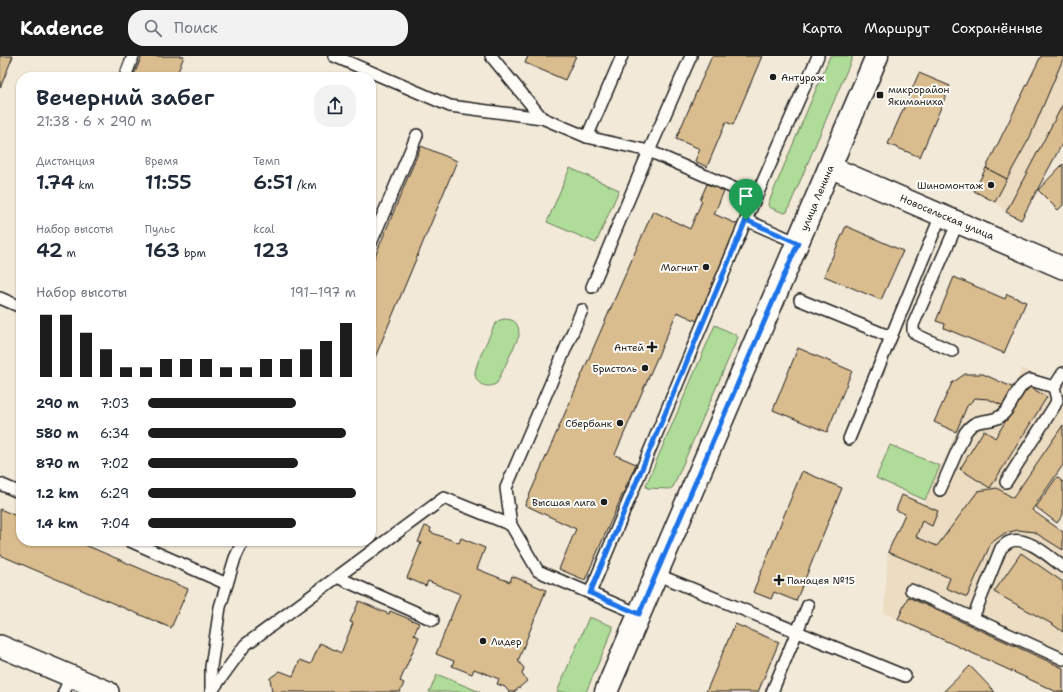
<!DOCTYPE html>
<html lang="ru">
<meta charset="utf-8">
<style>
body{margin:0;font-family:"Shantell Sans",sans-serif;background:#f2f2f3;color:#1f2937;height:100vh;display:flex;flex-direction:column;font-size:15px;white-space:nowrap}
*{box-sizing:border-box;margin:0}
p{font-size:13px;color:#747a83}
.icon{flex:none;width:22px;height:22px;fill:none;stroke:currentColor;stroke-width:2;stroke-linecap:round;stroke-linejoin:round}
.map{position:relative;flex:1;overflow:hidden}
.drawer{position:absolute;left:16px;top:16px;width:360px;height:474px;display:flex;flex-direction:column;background:#fff;border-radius:16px;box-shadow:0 1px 3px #0004}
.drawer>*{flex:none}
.pin{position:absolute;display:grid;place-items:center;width:34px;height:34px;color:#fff;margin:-41px -17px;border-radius:50% 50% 50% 0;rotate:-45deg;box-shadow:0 0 4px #0007}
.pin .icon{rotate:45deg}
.round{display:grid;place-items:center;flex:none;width:42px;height:42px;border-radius:16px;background:#f2f2f3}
.head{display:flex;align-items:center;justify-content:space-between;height:68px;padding:0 20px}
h1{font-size:22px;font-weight:600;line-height:30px}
.metrics{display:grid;grid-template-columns:repeat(3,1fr);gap:6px;height:68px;padding:4px 20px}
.metrics div{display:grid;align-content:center}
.metrics b{font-size:20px;font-weight:600}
.metrics small{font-size:11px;font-weight:400}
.metrics p{font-size:11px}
.chart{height:112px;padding:8px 20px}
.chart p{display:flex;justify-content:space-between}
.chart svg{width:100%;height:72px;margin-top:4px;stroke:#1c1c1c;stroke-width:6}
ul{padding:0 20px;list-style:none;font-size:13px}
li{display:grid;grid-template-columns:64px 48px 1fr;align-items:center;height:30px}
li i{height:10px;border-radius:5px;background:#1c1c1c}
header{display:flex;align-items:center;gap:24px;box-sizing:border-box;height:56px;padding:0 20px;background:#1c1c1c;color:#fff}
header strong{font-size:19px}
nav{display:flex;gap:22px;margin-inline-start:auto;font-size:14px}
.search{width:280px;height:36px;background:#f2f2f3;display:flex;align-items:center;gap:10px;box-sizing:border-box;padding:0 14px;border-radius:16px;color:#747a83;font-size:15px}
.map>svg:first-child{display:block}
.built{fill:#ebdcc2}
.green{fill:#b0dc99;stroke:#667c5a}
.building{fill:#dabd8f;stroke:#1c1c1c}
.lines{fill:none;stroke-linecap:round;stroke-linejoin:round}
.service-casing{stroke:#1c1c1c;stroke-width:14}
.minor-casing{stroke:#1c1c1c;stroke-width:24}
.secondary-casing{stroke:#1c1c1c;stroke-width:25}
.service{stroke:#fdfcf7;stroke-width:11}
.minor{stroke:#fdfcf7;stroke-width:21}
.secondary{stroke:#fdfcf7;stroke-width:22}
.route-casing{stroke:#fff;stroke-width:8}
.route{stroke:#1a73e8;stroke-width:5}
.poi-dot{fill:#1c1c1c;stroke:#fdfcf7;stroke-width:1.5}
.labels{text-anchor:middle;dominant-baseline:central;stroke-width:4;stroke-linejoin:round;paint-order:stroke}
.poi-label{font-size:10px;fill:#1c1c1c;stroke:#fdfcf7;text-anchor:end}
.street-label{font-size:10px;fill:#1c1c1c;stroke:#fdfcf7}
</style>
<header>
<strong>Kadence</strong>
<div class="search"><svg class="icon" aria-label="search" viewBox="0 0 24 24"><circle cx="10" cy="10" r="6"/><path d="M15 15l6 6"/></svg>Поиск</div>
<nav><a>Карта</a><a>Маршрут</a><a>Сохранённые</a></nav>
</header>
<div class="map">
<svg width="1063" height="636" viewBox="0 0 1063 636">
<rect width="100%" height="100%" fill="#f2e9d8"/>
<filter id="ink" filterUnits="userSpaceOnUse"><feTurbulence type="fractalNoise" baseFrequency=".025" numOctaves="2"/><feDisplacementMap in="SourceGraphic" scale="8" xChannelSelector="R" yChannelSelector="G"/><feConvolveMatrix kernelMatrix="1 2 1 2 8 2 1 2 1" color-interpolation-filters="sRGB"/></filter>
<g filter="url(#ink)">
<g class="built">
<polygon points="1041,0 1063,0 1063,86 1021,164 1006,156 995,146 986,112"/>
<polygon points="1022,312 1063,334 1063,409 1032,454 1063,476 1063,636 1057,636 884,557 888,496 904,458 896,454 902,439 924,448 956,376 934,366 952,327 965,318 983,318 1014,332"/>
</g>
<g class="green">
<polygon points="830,0 853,0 787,156 784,157 769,151 768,148"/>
<polygon points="570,112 619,134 596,187 547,166"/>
<path d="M503,263C516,263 519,268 519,280L497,327C493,330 488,331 483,329C479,328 476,323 475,319C474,310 490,280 494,270L498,265Z"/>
<polygon points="715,269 736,279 738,281 673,431 670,433 647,432 646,429"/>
<polygon points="890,389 940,410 925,444 876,422"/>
<polygon points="589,561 612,570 613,573 586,636 557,636"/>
<polygon points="437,619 439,619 480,636 429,636"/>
</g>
<g class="building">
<polygon points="0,0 13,0 0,32"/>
<polygon points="142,0 184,0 176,21 133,21"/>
<polygon points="528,0 576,0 565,24 525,7"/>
<polygon points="712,0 762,0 733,69 726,66 707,111 695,105 700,93 676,83"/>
<polygon points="1041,0 1063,0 1063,3 1030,81 1007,123 986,112"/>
<polygon points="919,17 950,30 920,101 888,88"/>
<polygon points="1063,48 1063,86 1021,164 1006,156"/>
<polygon points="421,90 457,105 371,311 371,210"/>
<polygon points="1063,108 1063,149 1058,154 1038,134"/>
<polygon points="986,112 1007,123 995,146 974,135"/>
<polygon points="707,128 724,135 714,158 739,169 697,265 677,256 616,396 615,399 636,408 585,524 559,513 576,473 525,449 653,155 690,173 702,145 700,144"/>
<polygon points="846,170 903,195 881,244 824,220"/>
<polygon points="954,221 1005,243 1007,238 1026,246 1004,297 944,272 945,268 936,265"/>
<polygon points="798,292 852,315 827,376 773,354"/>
<polygon points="965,318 983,318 1014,332 1006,351 988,343 975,342 967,350 956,376 934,366 952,327"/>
<polygon points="1028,330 1047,341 990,432 960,413 984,374 995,382"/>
<polygon points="1063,369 1063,409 1032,454 1063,476 1063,494 1034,476 1018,474 1005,477 991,487 967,541 946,532 950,522 888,496 905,458 896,454 902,439 938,455 932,470 922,465 916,481 937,490 978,435 997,432 1013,442"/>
<polygon points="802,415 842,432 796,545 774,536 771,543 753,536"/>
<polygon points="1057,421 1063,426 1063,459 1057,467 1036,451"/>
<polygon points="0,453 21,462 21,485 76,485 188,533 171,572 0,499"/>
<polygon points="425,470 431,472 430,476 459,487 461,482 485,492 477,513 510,526 512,520 546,534 518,605 524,612 522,618 527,625 514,636 509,636 505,631 497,628 499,623 474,613 472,618 452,610 454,605 436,598 460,538 428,525 426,530 407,522 421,487 418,486"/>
<polygon points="1021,497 1063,526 1063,576 1052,568 994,536"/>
<polygon points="908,541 1063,612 1063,636 1057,636 898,563"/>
<polygon points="359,545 389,558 390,555 419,567 414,579 419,581 400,625 404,627 400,636 272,636 270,622 280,615 293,620 300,604 311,608 320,587 341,597 353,567 350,566"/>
<polygon points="735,568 779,586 758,636 706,636"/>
<polygon points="970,610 995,636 943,636"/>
</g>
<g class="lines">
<g class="service-casing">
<g id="service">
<polyline points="334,0 450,50 542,62"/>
<polyline points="491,0 542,62 587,81 649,95 756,142"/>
<polyline points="125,21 133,0"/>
<polyline points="587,81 622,0"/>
<polyline points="746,164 798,187"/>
<polyline points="371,187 417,79"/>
<polyline points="592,231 649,95 691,0"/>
<polyline points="0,242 21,251"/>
<polyline points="800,244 891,281 849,383"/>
<polyline points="582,254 506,432 511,469 538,515 639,558"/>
<polyline points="891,281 941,159"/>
<polyline points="952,295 917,279 913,275 913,269 958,166"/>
<polyline points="1006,426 1055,349 1057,344 1054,331 1063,317"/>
<polyline points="0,428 21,437"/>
<path d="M940,434L965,377C977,359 987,369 1001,360C1014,351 1014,331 1030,324L1054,331"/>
<polyline points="130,485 227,528"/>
<polyline points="656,518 905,620"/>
<polyline points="337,521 433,564"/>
<polyline points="911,534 1063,603"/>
<polyline points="590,537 746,164 818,0"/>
<path d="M973,562L1001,492C1004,490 1006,487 1009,486C1025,478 1051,502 1063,511"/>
<polyline points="64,636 71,620"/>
<polyline points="211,636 245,589 444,442 511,469"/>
<polyline points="211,636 211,611 220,551 235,502 243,485"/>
<polyline points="772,636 808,549"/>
</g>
</g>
<g class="minor-casing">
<g id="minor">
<polyline points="830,111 1063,212"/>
<polyline points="0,590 108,636"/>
</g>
</g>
<g class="secondary-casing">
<polyline id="secondary" points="606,636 877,0"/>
</g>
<use href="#service" class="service"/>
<use href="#minor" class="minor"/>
<use href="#secondary" class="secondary"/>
</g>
</g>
<g class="lines" filter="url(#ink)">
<g class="route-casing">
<polygon id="route" points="746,164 798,187 639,558 590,537"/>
</g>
<use href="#route" class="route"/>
</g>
<g class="poi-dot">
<circle cx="773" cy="21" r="4"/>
<rect x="876" y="35" width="8" height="8" rx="2"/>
<circle cx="991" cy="129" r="4"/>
<circle cx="706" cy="211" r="4"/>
<path d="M650 285h4v4h4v4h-4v4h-4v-4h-4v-4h4z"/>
<circle cx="645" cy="312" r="4"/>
<circle cx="620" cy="367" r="4"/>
<circle cx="604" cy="446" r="4"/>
<path d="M777 518h4v4h4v4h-4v4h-4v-4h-4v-4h4z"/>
<circle cx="483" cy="585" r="4"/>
</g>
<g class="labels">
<g class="poi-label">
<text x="781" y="21" text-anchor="start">Антураж</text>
<text x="888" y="33" text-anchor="start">микрорайон<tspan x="888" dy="12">Якиманиха</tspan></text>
<text x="983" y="129">Шиномонтаж</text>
<text x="698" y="211">Магнит</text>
<text x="644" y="291">Антей</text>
<text x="637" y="312">Бристоль</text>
<text x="612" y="367">Сбербанк</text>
<text x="596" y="446">Высшая лига</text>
<text x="787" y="524" text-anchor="start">Панацея №15</text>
<text x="491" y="585" text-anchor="start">Лидер</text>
</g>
<g class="street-label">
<text transform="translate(817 142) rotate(-67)">улица Ленина</text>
<text transform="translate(947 161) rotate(23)">Новосельская улица</text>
</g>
</g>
</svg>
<div class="pin" style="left:746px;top:164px;background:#1e9e55"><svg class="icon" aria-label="arrive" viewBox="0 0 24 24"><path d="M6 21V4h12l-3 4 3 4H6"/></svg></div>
<section class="drawer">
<div class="head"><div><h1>Вечерний забег</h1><p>21:38 · 6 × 290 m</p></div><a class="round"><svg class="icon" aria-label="share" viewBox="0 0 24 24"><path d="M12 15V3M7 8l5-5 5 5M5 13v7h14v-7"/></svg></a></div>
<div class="metrics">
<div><p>Дистанция</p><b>1.74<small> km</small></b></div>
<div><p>Время</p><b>11:55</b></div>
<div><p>Темп</p><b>6:51<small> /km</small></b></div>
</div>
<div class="metrics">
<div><p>Набор высоты</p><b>42<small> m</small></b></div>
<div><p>Пульс</p><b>163<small> bpm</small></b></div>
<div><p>kcal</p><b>123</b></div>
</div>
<div class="chart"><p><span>Набор высоты</span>191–197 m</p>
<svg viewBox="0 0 160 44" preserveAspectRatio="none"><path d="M5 44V6M15 44V6M25 44V17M35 44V27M45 44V38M55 44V38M65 44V33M75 44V33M85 44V33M95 44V38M105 44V38M115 44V33M125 44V33M135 44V27M145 44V22M155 44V11"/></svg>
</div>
<ul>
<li><b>290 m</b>7:03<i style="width:71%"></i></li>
<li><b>580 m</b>6:34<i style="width:95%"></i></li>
<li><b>870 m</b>7:02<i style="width:72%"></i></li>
<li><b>1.2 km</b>6:29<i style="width:100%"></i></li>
<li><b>1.4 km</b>7:04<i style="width:71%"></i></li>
</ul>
</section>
</div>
